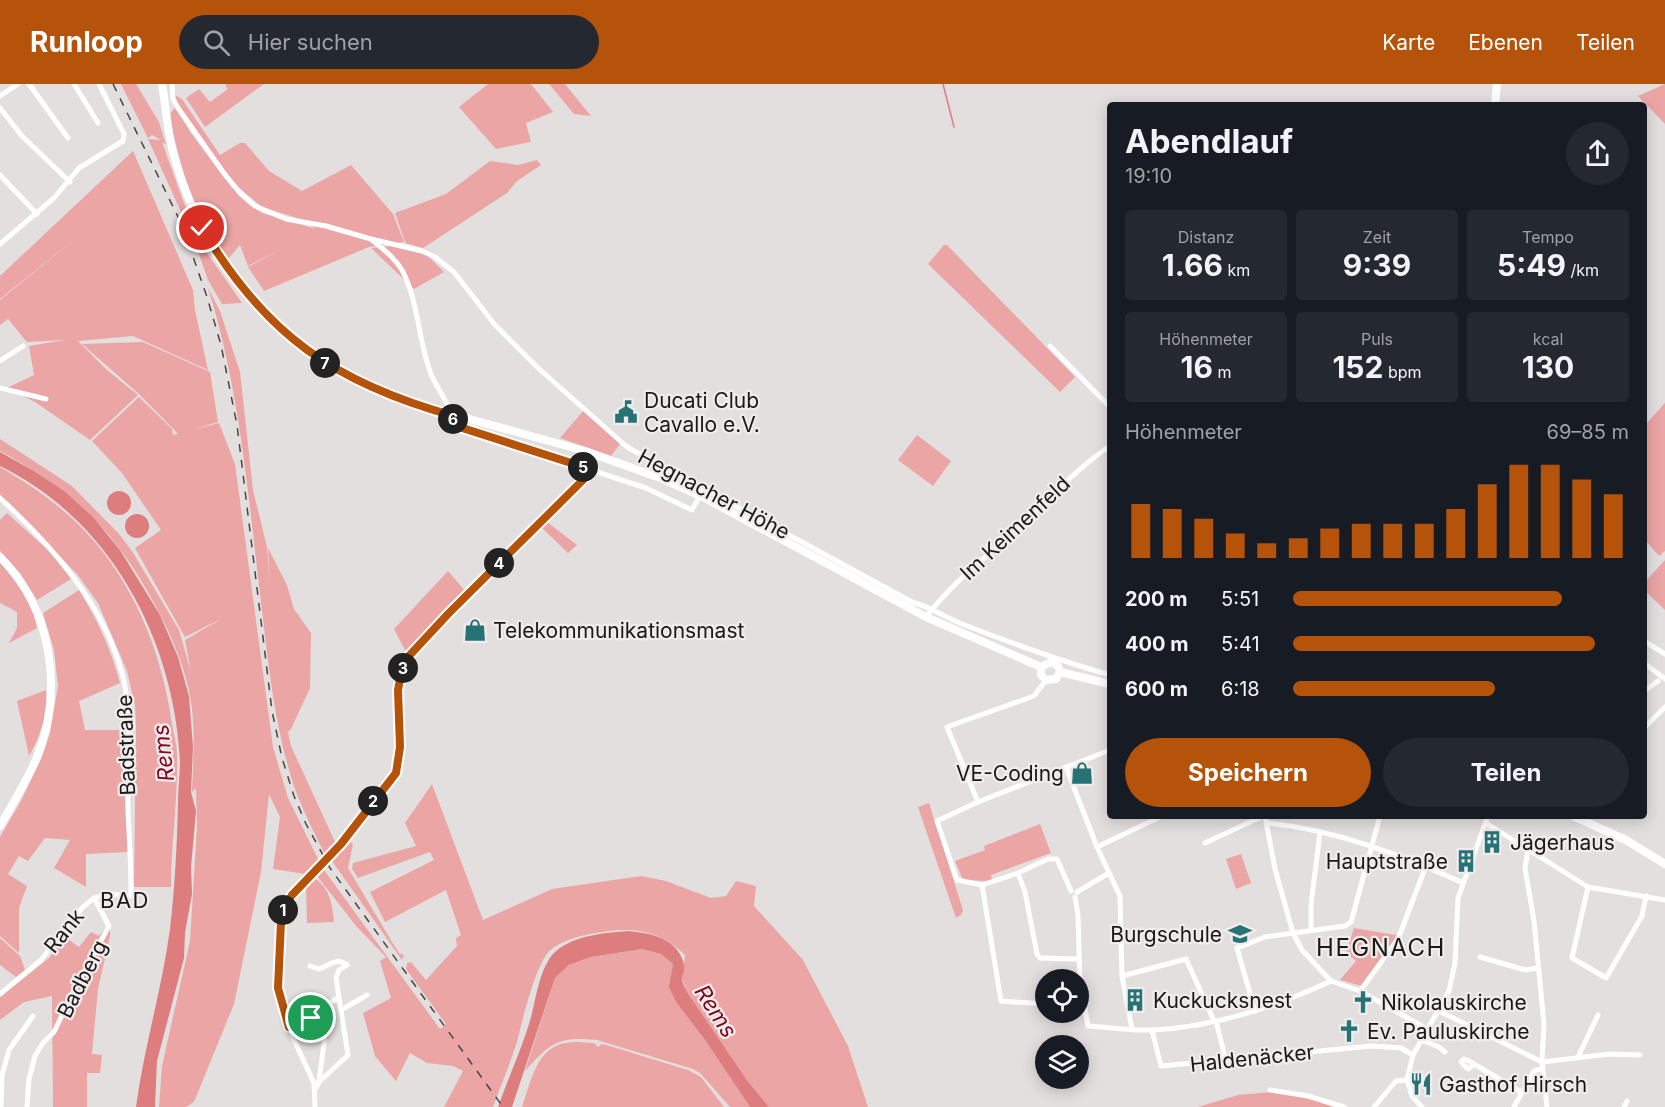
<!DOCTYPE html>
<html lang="de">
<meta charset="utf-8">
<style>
body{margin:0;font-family:Inter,sans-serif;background:#242831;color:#f1f3f6;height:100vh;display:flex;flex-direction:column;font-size:22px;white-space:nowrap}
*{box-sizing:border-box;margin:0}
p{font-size:20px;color:#9ea1a6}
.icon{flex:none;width:33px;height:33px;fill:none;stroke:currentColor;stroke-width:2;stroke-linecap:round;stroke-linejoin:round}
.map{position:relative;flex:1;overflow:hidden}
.panel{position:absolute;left:1107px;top:18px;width:540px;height:717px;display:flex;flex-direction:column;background:#171b24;border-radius:6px;box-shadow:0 3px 15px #0003}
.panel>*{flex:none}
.fabs{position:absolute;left:1035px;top:885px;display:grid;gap:12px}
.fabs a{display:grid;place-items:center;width:54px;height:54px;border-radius:50%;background:#171b24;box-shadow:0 3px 15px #0003;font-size:30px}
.pin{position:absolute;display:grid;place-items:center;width:51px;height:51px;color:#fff;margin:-26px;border:3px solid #fff;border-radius:50%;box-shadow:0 2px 6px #0007}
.km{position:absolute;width:30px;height:30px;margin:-15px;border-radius:50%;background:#222;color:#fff;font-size:16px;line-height:30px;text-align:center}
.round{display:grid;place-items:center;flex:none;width:63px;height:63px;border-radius:32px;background:#242831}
.summary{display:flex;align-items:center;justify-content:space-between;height:102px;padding:0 18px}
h1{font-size:33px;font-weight:700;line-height:45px}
.stats{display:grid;grid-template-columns:repeat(3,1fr);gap:9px;height:102px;padding:6px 18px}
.stats div{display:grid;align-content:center;border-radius:6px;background:#242831;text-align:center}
.stats b{font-size:30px;font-weight:700}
.stats small{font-size:16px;font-weight:400}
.stats p{font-size:16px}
.chart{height:168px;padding:12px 18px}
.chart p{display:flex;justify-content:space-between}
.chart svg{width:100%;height:108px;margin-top:6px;stroke:#b45309;stroke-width:6}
.primary-button{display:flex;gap:12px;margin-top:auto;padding:12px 18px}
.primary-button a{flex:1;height:69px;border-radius:36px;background:#b45309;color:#fff;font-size:24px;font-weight:700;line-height:69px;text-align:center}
.primary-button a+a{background:#242831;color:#f1f3f6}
ul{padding:0 18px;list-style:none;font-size:20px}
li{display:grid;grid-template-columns:96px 72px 1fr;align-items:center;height:45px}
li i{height:15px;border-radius:8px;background:#b45309}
header{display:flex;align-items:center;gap:36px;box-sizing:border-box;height:84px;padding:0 30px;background:#b45309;color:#fff}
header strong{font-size:28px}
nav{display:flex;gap:33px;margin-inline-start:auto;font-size:21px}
.search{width:420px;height:54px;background:#242831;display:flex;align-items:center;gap:15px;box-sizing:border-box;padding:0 21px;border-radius:33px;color:#9ea1a6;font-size:22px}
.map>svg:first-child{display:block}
.green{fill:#eba5a5}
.water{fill:#de7d7e}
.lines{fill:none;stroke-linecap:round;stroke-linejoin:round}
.stream{stroke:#de7d7e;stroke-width:1.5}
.street{stroke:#fff;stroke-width:5}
.secondary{stroke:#fff;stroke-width:8}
.rail{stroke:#484545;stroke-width:1.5;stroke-dasharray:8 8;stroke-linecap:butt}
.route-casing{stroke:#fff;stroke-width:12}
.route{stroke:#b45309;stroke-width:8}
.labels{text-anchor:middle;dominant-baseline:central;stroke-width:4.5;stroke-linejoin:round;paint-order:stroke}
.poi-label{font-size:21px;fill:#1a1818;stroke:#f1ecec;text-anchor:start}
.street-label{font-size:21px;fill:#1a1818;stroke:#f1ecec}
.water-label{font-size:22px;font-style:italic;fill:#820721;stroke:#f1ecec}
.neighbourhood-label{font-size:22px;letter-spacing:1.5px;fill:#1a1818;stroke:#f1ecec}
.quarter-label{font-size:24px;letter-spacing:1.5px;fill:#1a1818;stroke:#f1ecec}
</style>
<header>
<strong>Runloop</strong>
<div class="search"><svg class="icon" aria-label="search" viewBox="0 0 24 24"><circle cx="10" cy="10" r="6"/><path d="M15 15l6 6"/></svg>Hier suchen</div>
<nav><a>Karte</a><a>Ebenen</a><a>Teilen</a></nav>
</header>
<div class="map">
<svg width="1665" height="1023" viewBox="0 0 1665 1023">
<rect width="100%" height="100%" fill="#e4dfdf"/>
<g class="green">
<polygon points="121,0 136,0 159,38 166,61 162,58 189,133 205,166 242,219 222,220 208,196 195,159 148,55 161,56 152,51 148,54"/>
<polygon points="227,0 264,0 205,43 186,14 199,5 210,18 228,5 225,1"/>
<polygon points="488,0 531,0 553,28 526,39 531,58 496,65 459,23"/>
<polygon points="549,0 565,0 591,32 574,30"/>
<polygon points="1665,0 1665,40 1638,12"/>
<path d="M175,11L182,15L220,71L240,59H245L269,87L302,107L351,81L393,130L404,158L369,163L264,207L248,183L283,164L248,182L240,161L229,174C193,136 181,82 169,32L175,23L191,49L229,100L247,119L262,129L316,145L297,134L262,123L236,101L215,75L176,17Z"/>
<polygon points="133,67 193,206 195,226 208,286 133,252 78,257 107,286 138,311 90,356 35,318 7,304 34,291 29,262 65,256 27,258 8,235 0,241 0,216 81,150 0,215 0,192"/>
<polygon points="537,76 541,81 517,97 507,109 423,164 405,159 407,157 405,158 395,129 446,110 490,77 518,81"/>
<polygon points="944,161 947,161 1080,298 1075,293 1060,308 928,180"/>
<polygon points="391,162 427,171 444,188 414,205 371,164"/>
<path d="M208,204L220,227L240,288L253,406L267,463L270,501L268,464L287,501L294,525L311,549L310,604L291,645L288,648L291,662L336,760L325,771C316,752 306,733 298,713C277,657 270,594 263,535C249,424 242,312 208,204Z"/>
<path d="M143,258L210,288L218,338L195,345L219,339L235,380L273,663L288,714L319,777L305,790L273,785L280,733L269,710L261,788L234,920L194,1018L186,1023H159L162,982L190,857L197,743L196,704L192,708C193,676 196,643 190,612C183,575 167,542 149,510C111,442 68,404 0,367V355L72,402L119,450L132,467L179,546L191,588L185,556L223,534L185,553L135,464L161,446L122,389L92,357L139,313L172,345L173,351L178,350L139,310L82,260Z"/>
<polygon points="1665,319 1665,467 1659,472 1644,455 1644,342"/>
<polygon points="584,326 620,360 611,372 560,354"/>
<polygon points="917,351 951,377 933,402 898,376"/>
<path d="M0,383C29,400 56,418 80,442C133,495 162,568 172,640C174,651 177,661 177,672C178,716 171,760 171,803H134L136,642L135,621L127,587L98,519L77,490L0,411Z"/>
<polygon points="7,429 50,468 71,495 37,516 20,489 0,467 0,436"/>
<polygon points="547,438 577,461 568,469 542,444"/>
<polygon points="1665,476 1665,526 1644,506 1644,499"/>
<polygon points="0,478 21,504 33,527 37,544 9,559 17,544 17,528 0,519"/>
<polygon points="448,487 466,508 466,511 409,568 405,566 394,545"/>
<path d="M79,506C98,537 111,565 120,599L79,617L85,646H126V728L129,768L86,770V803L54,784L70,756L45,754L28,777L19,772L8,790L27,802L19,824V869L0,852V753L21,717L42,673L50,649L58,602L54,566L43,529Z"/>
<path d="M46,606C49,628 40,653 29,672L17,617Z"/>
<path d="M432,700L483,836L552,805L641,792L666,797L711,814L726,812L736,797L756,802L754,822L803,876L848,962L868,1023H769L747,996L687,908L682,895L685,871C667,852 645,845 619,846C598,848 559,853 546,871C533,891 523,934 517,958C510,980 501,1001 493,1023H444L463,987L453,982L427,979L410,969L396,997L375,972L363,929L391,914L380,877L386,873L357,843L317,792L324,786L440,945L446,940L406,885L407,879L411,878L426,896L457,862L456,854L461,851L446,806L385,838L370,808L434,776L430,768L358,794L352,785L353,779L416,762L405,739Z"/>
<polygon points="929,719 963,826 961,831 956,834 918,723"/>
<polygon points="1040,740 1051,769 991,791 992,796 990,797 963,796 955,777 985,766 984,762"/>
<polygon points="351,758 353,760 348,784 392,858 399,869 404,871 402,876 332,777"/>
<polygon points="1241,770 1251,799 1236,805 1226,775"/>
<path d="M312,793C330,802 332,820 334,838L307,839L306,800Z"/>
<polygon points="107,842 110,843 110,852 98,905 92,970 102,971 100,989 87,989 87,1023 53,1023 52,912 24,918 0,936 0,913 49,874 65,853 79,863 91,848 99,852"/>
<polygon points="1354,844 1396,851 1397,855 1362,902 1340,896 1356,877 1346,868"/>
<polygon points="0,854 20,872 25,886 16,893 0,881"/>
<path d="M642,865L661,870L673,880L670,903L676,918L705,956L750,1023H730L700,989L693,985L597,956C558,952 551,958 525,987L555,894L569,881L591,873Z"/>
<path d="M576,958L594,959L598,963L602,960L613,963L688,986L701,993L724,1023H522C533,992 537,958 576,958Z"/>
<polygon points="1271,1008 1308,1014 1333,1023 1198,1023 1238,1011"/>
</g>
<g class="water">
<path d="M0,368L34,387L64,407L93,433L120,466L160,531L178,573L189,612L193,663L191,708L196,727L191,783L192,810L185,849L184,874L157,977L155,1023H136C144,963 162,905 170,845C175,803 177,760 178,718C178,704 180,691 180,677C174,556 111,436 0,382Z"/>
<circle cx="119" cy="419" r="12"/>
<circle cx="137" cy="442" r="12"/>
<path d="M628,847C652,849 679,855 684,881C685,887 682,890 682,895C682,899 686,905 687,908L747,996L769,1023H750L705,956L676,918L669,903L673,880L661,870L642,865L591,873L569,881L555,894L512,1023H498C508,995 521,966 530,937C536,917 539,883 555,868C574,851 604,849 628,847Z"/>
</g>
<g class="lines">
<polyline class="stream" points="943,0 954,43"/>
<g class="street">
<polyline points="29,0 68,54"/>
<polyline points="74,0 98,39"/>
<path d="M172,0L173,15L178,24L223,88L240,109L255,122L286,135L326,142L371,155L422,167L435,173L454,188L495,241L537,283L627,363L912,518C933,524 944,533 962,540C1011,559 1060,577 1110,591"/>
<polyline points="0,12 18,0"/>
<polyline points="0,24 22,52 70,98"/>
<polyline points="0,91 37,130"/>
<path d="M372,156C383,165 395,174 402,186C419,218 418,257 431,290C437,305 454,326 453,341L646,404L692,426L704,404"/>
<polyline points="0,160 54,114 79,84 123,57 124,50 99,0"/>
<polyline points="1050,262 1110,323"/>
<polyline points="0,277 23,262"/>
<polyline points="0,304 46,315"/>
<path d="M0,414C52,462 103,519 122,589C134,634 126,681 128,726C129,752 131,778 131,804V812L109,810L94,814L83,823L40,877L0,910"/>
<path d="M926,533C953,498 983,476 1015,447C1048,417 1073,387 1110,362"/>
<polyline points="1644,557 1665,570"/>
<polyline points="1644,579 1665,595"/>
<polyline points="1046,596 1034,612 947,643 978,718 1110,666"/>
<polyline points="1644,607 1658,597"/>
<polyline points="1644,644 1665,623"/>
<polyline points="1066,683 1097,763 1120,812 1122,892 1132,945"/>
<polyline points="978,718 937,737 957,796 982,801"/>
<polyline points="1265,732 1275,785 1293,849 1302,866 1331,897 1360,907 1427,945"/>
<path d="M1267,739C1336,746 1401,771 1463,799"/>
<polyline points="1486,739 1588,803 1665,816"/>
<polyline points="1205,759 1263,732"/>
<polyline points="1097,763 1162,732"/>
<polyline points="1528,766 1525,784 1534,837 1544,940 1542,978 1547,1023"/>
<polyline points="1018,789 1025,808 1037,870 1040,874 1078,875"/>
<polyline points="982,801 1001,917 1046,920"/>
<polyline points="982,801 1018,789 1048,775 1057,775 1071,807"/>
<polyline points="1588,803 1572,874 1606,894 1642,832 1646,812"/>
<polyline points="1077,808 1109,789"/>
<path d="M1075,813L1078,831L1080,898L1088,942C1109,943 1131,947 1153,946C1215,943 1275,923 1331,897"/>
<polyline points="1311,845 1311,821 1320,748"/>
<polyline points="1480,873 1525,886 1538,884"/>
<path d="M310,882L319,885C330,881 337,873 347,881"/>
<polyline points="1122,892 1186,875 1214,937"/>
<polyline points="1360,907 1398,855 1426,782"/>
<polyline points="341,926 367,911"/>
<polyline points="1255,927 1237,864 1265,853 1345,842 1351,838 1380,732"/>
<polyline points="1439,927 1542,978 1610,970 1640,971"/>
<polyline points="1216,937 1226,977"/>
<polyline points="289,943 315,934"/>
<polyline points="1152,946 1161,982 1372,962 1401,964 1413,971"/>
<polyline points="1422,956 1439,963 1445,968"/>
<polyline points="1578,973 1598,931"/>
<polyline points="1474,981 1468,985 1461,978 1464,975 1469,977 1521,1008"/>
<polyline points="319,998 325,951 315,934 321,924 338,914"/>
<polyline points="316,1004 319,998 348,971 336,894 339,886 347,881"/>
<polyline points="1270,1006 1308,1012 1344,1023"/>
<polyline points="1,1023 2,991 9,966 33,932"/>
<polyline points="27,1023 29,995 35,972 43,959 54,948 77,900 109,842 94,814"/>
<polyline points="315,1023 314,999 294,956 280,915 278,884 282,830 292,811 341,760 396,689 400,663 398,606 402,585 411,568 593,386"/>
<polyline points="1374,1023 1396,997 1407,996"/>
<polyline points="1422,1023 1412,1012 1407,996 1413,971 1449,907 1455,879 1458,814 1488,732"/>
<polyline points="1514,1023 1534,987 1543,984"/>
<polyline points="1624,1023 1627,1017"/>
</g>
<g class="secondary">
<path d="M162,0C166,23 167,45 173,68C205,186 285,269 397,315L585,367L660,394L701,412L926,533L1041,583"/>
<polyline points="1495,21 1497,0"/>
<path d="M0,473C52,525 64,606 37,673C27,697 13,719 0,742"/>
<polyline points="1041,583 1041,591 1046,596 1056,595 1060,588"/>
<polyline points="1041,583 1051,578 1058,582 1060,588"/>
<polyline points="1060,588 1110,600"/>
<polyline points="1573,732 1626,756 1665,780"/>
</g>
<polyline class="rail" points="113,0 182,141 207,213 221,261 237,341 272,627 282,674 294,712 306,740 330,784 503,1023"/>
</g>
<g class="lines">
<g class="route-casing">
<path id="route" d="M202,144C265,251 335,299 454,332L453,341L593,386L448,530L408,573L402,585L398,606L400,663L396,689L341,760L292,811L284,824L281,838L278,904L289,943L311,934"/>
</g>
<use href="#route" class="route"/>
</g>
<defs>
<g id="civic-bare" transform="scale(1.8)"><path d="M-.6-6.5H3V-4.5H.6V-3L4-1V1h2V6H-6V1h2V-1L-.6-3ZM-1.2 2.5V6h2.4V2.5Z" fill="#277275" stroke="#f1ecec" stroke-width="2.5" paint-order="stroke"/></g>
<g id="shop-bare" transform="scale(1.8)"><path d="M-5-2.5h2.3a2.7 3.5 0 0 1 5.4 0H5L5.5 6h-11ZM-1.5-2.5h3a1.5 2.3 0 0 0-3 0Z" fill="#277275" stroke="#f1ecec" stroke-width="2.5" paint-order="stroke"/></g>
<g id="building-bare" transform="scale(1.8)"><path d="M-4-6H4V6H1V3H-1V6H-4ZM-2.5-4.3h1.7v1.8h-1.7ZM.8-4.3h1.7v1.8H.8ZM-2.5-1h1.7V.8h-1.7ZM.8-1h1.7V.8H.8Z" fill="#277275" stroke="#f1ecec" stroke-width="2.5" paint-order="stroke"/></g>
<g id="school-bare" transform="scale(1.8)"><path d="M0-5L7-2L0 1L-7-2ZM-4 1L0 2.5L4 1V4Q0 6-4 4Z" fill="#277275" stroke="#f1ecec" stroke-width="2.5" paint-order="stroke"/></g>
<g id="church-bare" transform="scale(1.8)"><path d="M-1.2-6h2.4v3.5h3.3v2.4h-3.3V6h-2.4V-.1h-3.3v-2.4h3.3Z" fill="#277275" stroke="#f1ecec" stroke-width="2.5" paint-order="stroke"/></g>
<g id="restaurant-bare" transform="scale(1.8)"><path d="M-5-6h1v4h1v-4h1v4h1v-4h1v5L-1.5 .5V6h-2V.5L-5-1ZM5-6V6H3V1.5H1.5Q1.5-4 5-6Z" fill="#277275" stroke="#f1ecec" stroke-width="2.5" paint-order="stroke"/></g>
</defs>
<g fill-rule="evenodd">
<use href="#civic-bare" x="626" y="328"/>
<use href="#shop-bare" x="475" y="546"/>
<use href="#shop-bare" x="1082" y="689"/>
<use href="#building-bare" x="1492" y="758"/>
<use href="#building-bare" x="1466" y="777"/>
<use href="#school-bare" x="1240" y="850"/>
<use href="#building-bare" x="1135" y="916"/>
<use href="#church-bare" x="1363" y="918"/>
<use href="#church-bare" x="1349" y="947"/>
<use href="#restaurant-bare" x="1421" y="1000"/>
</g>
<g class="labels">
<g class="poi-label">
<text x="644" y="316">Ducati Club<tspan x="644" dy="24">Cavallo e.V.</tspan></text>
<text x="493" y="546">Telekommunikationsmast</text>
<text x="1064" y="689" text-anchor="end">VE-Coding</text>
<text x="1510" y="758">Jägerhaus</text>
<text x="1448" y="777" text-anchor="end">Hauptstraße</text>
<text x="1222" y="850" text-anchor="end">Burgschule</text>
<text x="1153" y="916">Kuckucksnest</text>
<text x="1381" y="918">Nikolauskirche</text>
<text x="1367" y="947">Ev. Pauluskirche</text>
<text x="1439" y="1000">Gasthof Hirsch</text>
</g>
<g class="street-label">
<text transform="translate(714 410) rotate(28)">Hegnacher Höhe</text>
<text transform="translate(1015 444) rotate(-43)">Im Keimenfeld</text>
<text transform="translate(126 661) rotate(-92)">Badstraße</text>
<text transform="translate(64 847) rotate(-51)">Rank</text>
<text transform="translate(82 895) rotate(-63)">Badberg</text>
<text transform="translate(1252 974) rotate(-6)">Haldenäcker</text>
</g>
<g class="water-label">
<text transform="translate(163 669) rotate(-96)">Rems</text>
<text transform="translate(716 927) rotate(57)">Rems</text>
</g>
<g class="neighbourhood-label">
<text x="125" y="816">BAD</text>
</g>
<g class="quarter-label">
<text x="1381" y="863">HEGNACH</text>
</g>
</g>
</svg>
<div class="fabs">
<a><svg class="icon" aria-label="locate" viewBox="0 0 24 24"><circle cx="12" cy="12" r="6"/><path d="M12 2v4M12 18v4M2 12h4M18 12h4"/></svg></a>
<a><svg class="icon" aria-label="layers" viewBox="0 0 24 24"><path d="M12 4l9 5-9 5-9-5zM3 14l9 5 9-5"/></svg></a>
</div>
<div class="pin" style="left:311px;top:934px;background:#1e9e55"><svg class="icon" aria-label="arrive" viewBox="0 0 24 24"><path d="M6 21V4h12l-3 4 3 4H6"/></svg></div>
<div class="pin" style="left:202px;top:144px;background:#d93025"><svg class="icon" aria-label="check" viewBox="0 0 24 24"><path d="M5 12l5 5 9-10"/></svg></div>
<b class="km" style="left:283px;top:826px">1</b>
<b class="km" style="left:373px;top:717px">2</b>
<b class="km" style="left:403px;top:584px">3</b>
<b class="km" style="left:499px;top:479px">4</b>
<b class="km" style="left:583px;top:383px">5</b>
<b class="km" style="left:453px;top:335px">6</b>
<b class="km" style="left:325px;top:279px">7</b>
<section class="panel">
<div class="summary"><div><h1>Abendlauf</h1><p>19:10</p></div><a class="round"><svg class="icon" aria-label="share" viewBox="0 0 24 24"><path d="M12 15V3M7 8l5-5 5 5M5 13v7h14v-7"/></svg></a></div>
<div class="stats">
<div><p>Distanz</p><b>1.66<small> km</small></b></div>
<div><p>Zeit</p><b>9:39</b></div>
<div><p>Tempo</p><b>5:49<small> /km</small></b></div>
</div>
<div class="stats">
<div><p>Höhenmeter</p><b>16<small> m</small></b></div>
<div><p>Puls</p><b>152<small> bpm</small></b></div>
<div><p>kcal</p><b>130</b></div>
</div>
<div class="chart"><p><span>Höhenmeter</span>69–85 m</p>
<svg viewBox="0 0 160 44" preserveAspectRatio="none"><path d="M5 44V22M15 44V24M25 44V28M35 44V34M45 44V38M55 44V36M65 44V32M75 44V30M85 44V30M95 44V30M105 44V24M115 44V14M125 44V6M135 44V6M145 44V12M155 44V18"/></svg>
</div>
<ul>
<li><b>200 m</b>5:51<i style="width:80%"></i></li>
<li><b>400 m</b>5:41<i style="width:90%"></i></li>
<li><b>600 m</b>6:18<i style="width:60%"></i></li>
</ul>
<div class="primary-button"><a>Speichern</a><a>Teilen</a></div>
</section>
</div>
